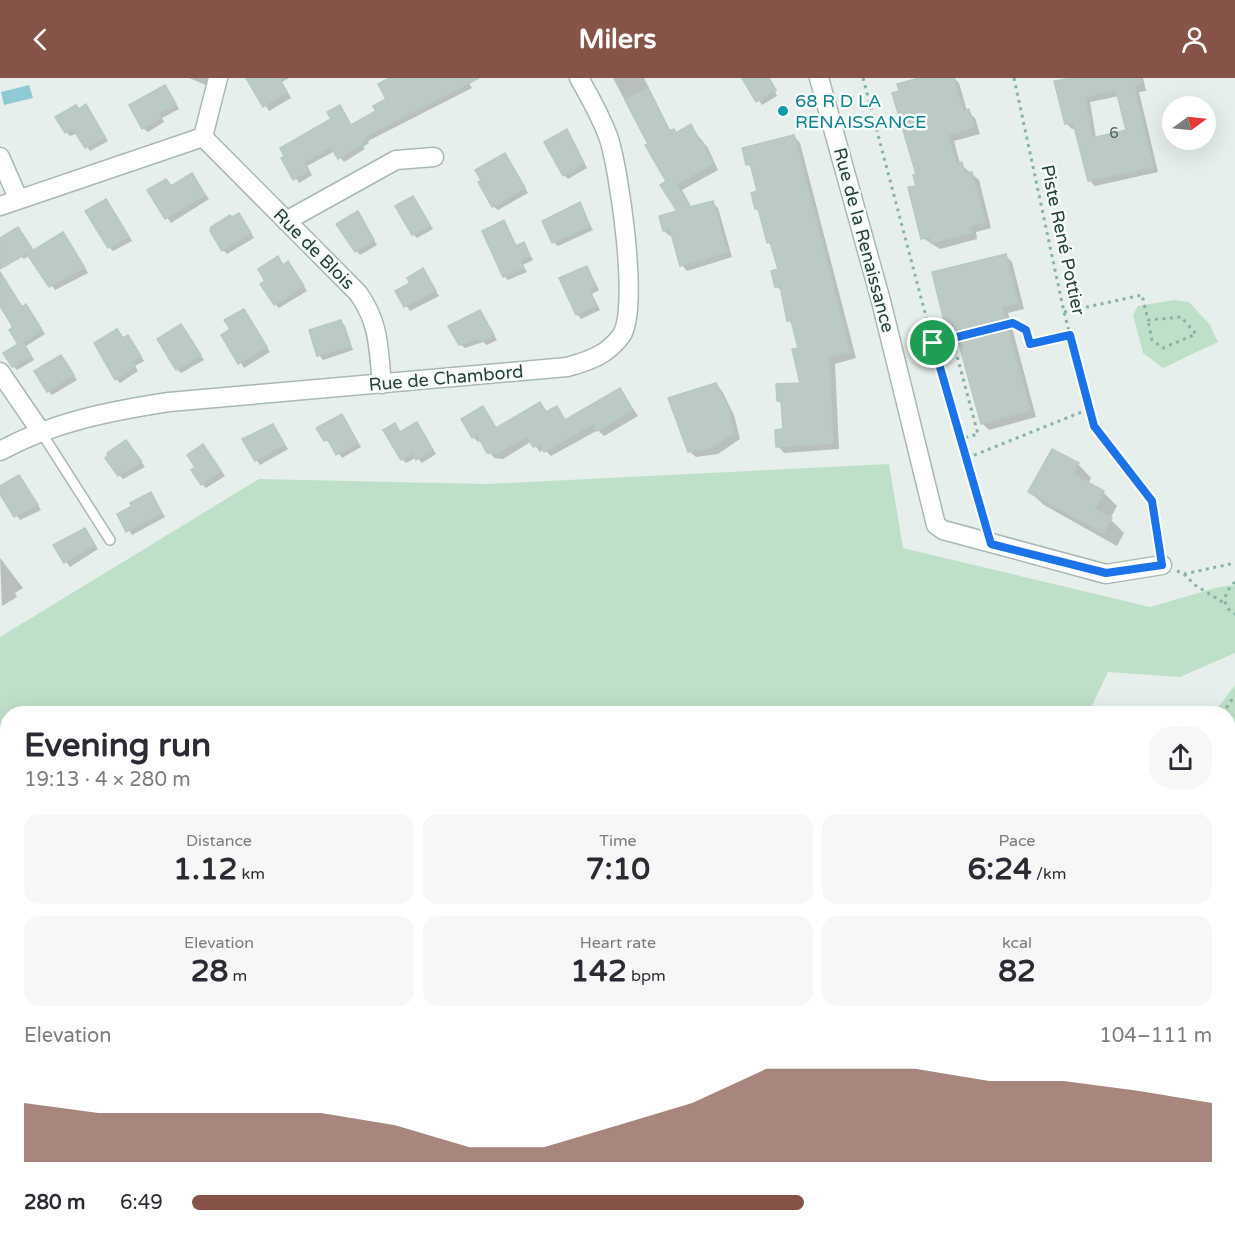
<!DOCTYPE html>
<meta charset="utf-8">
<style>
body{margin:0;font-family:"Varela Round",sans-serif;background:#f7f7f7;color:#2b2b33;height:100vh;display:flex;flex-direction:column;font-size:22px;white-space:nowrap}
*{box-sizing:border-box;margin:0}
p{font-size:20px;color:#7c7c81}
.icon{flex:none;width:33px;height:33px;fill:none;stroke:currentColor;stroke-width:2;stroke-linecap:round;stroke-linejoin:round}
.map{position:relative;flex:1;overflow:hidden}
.drawer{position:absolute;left:0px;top:628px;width:1236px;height:532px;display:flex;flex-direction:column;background:#fff;border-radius:24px 24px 0 0;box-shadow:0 6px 24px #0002}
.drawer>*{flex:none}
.needle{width:39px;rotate:75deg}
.tools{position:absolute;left:1162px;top:18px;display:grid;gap:12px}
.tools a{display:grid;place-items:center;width:54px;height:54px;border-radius:50%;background:#fff;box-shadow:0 6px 24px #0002;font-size:30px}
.pin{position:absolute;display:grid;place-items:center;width:51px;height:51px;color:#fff;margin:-26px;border:3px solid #fff;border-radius:50%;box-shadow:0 2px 6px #0007}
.round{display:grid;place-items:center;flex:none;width:63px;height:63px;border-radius:24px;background:#f7f7f7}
.summary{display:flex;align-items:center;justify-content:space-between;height:102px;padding:0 24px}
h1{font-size:33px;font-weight:700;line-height:45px}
.stats{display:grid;grid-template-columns:repeat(3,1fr);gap:9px;height:102px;padding:6px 24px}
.stats div{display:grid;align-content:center;border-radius:15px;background:#f7f7f7;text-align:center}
.stats b{font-size:30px;font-weight:700}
.stats small{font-size:16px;font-weight:400}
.stats p{font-size:16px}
.chart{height:168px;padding:12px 24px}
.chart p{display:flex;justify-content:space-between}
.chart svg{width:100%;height:108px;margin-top:6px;fill:#855347;opacity:.7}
ul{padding:0 24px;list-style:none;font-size:20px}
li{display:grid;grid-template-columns:96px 72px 1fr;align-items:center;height:45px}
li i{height:15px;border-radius:8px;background:#855347}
header{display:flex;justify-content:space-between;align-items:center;height:78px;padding:0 24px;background:#855347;color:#fff;font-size:27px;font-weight:700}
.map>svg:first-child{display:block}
.green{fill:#bfe0c8}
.water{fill:#8ec9d4}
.shadow{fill:#0003;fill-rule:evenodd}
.building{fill:#bbcac4;stroke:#b8c9c2;stroke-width:1.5;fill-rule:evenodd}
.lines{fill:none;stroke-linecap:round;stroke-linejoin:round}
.service-casing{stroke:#a8b8b2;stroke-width:12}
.minor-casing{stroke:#a8b8b2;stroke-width:21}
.path{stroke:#86b3a5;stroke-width:3;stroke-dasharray:3 4.5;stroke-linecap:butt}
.service{stroke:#fff;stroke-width:9}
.minor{stroke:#fff;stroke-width:18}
.route-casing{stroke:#fff;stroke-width:12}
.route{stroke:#1a73e8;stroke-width:8}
.culture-dot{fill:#0f9aa8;stroke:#f7fbf9;stroke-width:2}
.labels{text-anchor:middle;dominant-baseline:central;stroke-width:5;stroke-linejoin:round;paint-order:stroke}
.number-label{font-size:15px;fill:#4a645c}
.culture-label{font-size:18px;fill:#0d838f;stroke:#f7fbf9;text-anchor:start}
.street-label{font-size:18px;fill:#24423a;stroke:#f7fbf9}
</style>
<header><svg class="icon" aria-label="back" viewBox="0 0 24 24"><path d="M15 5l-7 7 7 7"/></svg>Milers<svg class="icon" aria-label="person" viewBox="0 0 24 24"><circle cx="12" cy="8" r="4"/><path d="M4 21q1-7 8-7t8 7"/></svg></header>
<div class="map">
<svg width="1235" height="1160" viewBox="0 0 1235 1160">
<rect width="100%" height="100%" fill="#e6efeb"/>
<g class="green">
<polygon points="1174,222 1189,224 1210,247 1218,264 1163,290 1143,275 1133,237 1138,228"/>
<polygon points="889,386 903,470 1150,529 1219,509 1235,507 1235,575 1180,599 1108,594 1088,636 8,636 7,734 0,729 0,559 259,401 486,406"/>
<polygon points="1235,607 1235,1160 637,1160 634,1154 1228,1154 1228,636 1213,636"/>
<polygon points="0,770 8,778 7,1077 0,1069"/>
<polygon points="0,1121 7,1129 8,1154 604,1154 607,1160 0,1160"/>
</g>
<polygon class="water" points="29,7 33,20 4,27 1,14"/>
<g class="shadow">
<polygon points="189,0 207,0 206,7"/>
<polygon points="248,0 289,0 282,4 291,20 269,33"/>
<polygon points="392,0 466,0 472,10 368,63 369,65 363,69 365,71 344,84 335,73 307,88 312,97 299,105 283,80 333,41 339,29 352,48 378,34 388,22"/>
<polygon points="613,0 644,0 671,54 677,56 690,48 708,70 718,92 682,112 692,130 712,124 718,130 732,179 687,193 682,187 673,158 670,158 664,153 679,134 668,104"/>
<polygon points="744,0 770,0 777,18 762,27"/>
<polygon points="924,0 954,0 959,5 967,33 975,40 980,56 954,63 960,86 979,102 991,150 976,154 977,161 940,171 923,160 918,109"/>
<path d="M1080,0H1143L1146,13L1139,14L1158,94L1095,108L1089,102L1076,50L1072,51L1066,45ZM1119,18L1128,53L1096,60L1090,24Z"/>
<polygon points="165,9 179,31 162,40 164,44 148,54 143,50"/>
<polygon points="86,28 108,63 90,73 78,55 70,58 66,54 79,32"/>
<polygon points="567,53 587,90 568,101 564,97"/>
<polygon points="794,58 800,65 856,280 835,286 839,371 784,375 778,368 784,353 783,327 778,323 802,306 800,271 794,248 788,242 783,214 776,208 780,192 761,136 756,131 759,114 754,92 747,86"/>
<polygon points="505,77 528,115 498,132 493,128"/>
<polygon points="192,97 209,121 171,145 149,113 171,110"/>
<polygon points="413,119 433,151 417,160 413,156"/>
<polygon points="579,126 593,152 558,168 553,164"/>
<polygon points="110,127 132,163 113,173 109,169"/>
<polygon points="357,135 377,167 360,177 349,166 338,146"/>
<polygon points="243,142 254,160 227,176 223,172"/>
<polygon points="504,144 517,169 524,166 533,182 523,187 527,194 508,202 504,198"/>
<polygon points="18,151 34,173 67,160 88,195 55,212 30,177 24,181 19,177"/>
<polygon points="1005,177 1012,184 1024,231 1008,235 1036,339 989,352 982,345 955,249 952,249 945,243"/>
<polygon points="288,185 307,213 279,230 275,226 284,188"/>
<polygon points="587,189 599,212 592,216 600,232 581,241 577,236"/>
<polygon points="423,192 439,218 410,233 397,214 412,205"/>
<polygon points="0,196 23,230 26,228 30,232 45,256 26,268 34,282 17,292 13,288 20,266 0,225"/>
<polygon points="244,233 270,274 244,290 223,257 232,252"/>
<polygon points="479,234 497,262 487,267 483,264 465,270 460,266"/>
<polygon points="341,244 345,248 353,272 323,282 319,277"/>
<polygon points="181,248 204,282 181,295 177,291"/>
<polygon points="117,253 124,262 128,259 132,263 144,283 135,288 138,293 120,305 116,301"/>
<polygon points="61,279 77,302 52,317 48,313"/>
<polygon points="716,306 722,313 734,337 740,361 718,376 696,379 689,373"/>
<polygon points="620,312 638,338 604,358 598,352 551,378 544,371 540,374 532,363 503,381 494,380 482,362 478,364 473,359 483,330 497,351 540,326 548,335 557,330 566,343"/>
<polygon points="342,338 361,369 342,380 332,366 325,362"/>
<polygon points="395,346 401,355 417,346 436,376 422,385 417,379 406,385 402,381"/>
<polygon points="273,348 288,371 260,387 244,362"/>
<polygon points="130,368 145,389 123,401 119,397"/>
<polygon points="203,368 225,398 206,410 202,406"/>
<polygon points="1078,386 1091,400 1088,406 1103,414 1117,428 1110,441 1124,455 1117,468 1044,427 1030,414"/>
<polygon points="19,399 41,432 20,442 0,414 0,410"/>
<polygon points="151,416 165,439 132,457 119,436"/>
<polygon points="85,452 98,471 70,489 55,468"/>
<polygon points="0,480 23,510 15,515 17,519 2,528"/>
<polygon points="0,1072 8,1080 8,1102 0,1094"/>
</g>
<g class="building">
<polygon points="246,0 279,0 287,14 263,29"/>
<polygon points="389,0 479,0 365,59 366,61 360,64 362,67 338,81 331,69 304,84 309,93 293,102 281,80 284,78 280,70 331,41 327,34 340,27 351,47 376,33 373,28 386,21 378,6"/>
<polygon points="742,0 769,0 776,12 756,24"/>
<polygon points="919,0 954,0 963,33 969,31 974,49 948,57 956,85 962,84 965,96 972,94 985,144 970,148 972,155 931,165 930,159 921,161 908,109 916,108 913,97 916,96 892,15 899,13 897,6"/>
<path d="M1072,0H1140L1141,6L1134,8L1153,89L1088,103L1073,44L1065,46L1054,3ZM1116,12L1126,52L1092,60L1085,19Z"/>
<polygon points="165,7 176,26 159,35 161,40 142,51 129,27"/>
<polygon points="648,10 669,53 674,51 676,55 691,46 699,62 702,63 713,86 677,106 690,129 713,123 727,174 680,188 670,152 663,153 659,138 677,133 660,107 666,103 645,67 648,66 625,22"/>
<polygon points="86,26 105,59 85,70 73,51 65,55 55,39 76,27 79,31"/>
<polygon points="567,51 584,85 563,98 544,64"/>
<polygon points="794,57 850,274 829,279 833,365 776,369 775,352 783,351 781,323 777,323 776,306 800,305 792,271 798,270 791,242 787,243 780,208 775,209 771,193 778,191 770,164 767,165 758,130 755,131 751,115 757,113 750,85 746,87 742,70"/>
<polygon points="505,75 525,110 492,129 478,104 481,102 475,92"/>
<polygon points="192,95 205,117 165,141 147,112 166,101 171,108"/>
<polygon points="413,118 430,147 412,157 395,128"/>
<polygon points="106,121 129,159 108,170 85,133"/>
<polygon points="580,124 590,148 552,165 542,143"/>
<polygon points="358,133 374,162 355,174 336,146"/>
<polygon points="239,135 251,155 222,173 210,153 211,149 230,137 232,139"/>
<polygon points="504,142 516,168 524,164 530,178 520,182 524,190 503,199 482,153"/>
<polygon points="18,149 33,172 0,191 0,160"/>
<polygon points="63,154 85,190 49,209 27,176"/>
<polygon points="1006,176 1018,225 1002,229 1030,332 981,346 952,241 944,243 932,194"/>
<polygon points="278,178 283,187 288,183 304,208 274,227 260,206 265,203 258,191"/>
<polygon points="587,188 596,208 589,211 596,228 576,237 559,200"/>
<polygon points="423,190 436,213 404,229 395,213 410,205 407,200"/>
<polygon points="0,194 22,229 26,226 42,252 23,264 31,278 12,289 3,275 18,266 9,252 13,249 0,228"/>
<polygon points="244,231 267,269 238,286 221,257 230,251 224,242"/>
<polygon points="480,232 494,257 481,264 479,260 459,267 448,248"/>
<polygon points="341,242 350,268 317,278 309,252"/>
<polygon points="181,246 201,277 176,292 157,261"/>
<polygon points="117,251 123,260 128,257 141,278 132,284 135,288 115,302 94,265"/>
<polygon points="61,277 74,297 47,314 34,293"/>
<polygon points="716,305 728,329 734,355 711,370 688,374 668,320"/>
<polygon points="620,310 633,332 597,353 593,346 544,374 540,366 533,369 527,358 497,376 487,375 477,357 472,360 461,341 483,328 496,350 540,324 546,334 557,328 565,342"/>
<polygon points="342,336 358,365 336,377 328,362 324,363 316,350"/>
<polygon points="417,344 433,372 416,382 413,375 401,382 383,352 395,345 400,354"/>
<polygon points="273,346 285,367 255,383 242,361"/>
<polygon points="126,362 142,384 118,398 105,380 108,377 107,375"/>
<polygon points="203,366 221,393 201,407 191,392 195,389 187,377"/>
<polygon points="1052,371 1079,385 1073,396 1104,413 1095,431 1112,440 1103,455 1028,414"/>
<polygon points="19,397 38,427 14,439 0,416 0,408"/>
<polygon points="151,414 162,435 126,454 117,436 132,428 130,425"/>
<polygon points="85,450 95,467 64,485 53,467"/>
</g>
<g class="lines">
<g class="service-casing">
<polyline id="service" points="41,354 110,462"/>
</g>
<g class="minor-casing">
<g id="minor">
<polyline points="819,0 881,223 936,447 943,452 1106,496 1162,487"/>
<path d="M203,59L358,215C380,246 378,269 382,306"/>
<polyline points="0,79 18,120"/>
<polyline points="0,128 203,59 218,0"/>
<polyline points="286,143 396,82 434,79"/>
<polyline points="0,294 41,354"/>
<path d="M0,373C53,344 110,333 169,324L567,289C589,283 607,277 621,258C640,233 619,89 608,58C600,37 590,19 579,0"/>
<polyline points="0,758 8,766"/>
<polyline points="617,1154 620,1160"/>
</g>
</g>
<g class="path">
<polyline points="863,0 933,265 985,444"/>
<polyline points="1014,0 1064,234 1094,348 1152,423 1159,470"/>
<polyline points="1064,234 1142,217 1148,242 1181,239 1196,256 1163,270 1152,262 1148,242"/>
<polyline points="956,260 957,267 954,267 978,356 961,361"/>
<polyline points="933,265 1013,245 1026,252 1030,266 1070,257"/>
<polyline points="967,380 1089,331"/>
<polyline points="1177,493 1184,496 1235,485"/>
<polyline points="1184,496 1195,507 1224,525"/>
<path d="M1235,504C1224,514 1220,528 1235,536"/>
<polyline points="1222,636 1235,617"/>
<polyline points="0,729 8,734"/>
<polyline points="826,1160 831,1154"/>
</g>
<use href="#service" class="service"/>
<use href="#minor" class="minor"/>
</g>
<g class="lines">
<g class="route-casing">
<polygon id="route" points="1013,245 1026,252 1030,266 1070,257 1094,348 1152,423 1162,487 1106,495 991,466 933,265"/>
</g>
<use href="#route" class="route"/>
</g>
<circle class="culture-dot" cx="783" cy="33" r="6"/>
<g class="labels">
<g class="number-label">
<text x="1114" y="55">6</text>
</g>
<g class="culture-label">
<text x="795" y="23">68 R D LA<tspan x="795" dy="21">RENAISSANCE</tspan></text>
</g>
<g class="street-label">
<text transform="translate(864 162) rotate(75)">Rue de la Renaissance</text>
<text transform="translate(1063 162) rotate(78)">Piste René Pottier</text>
<text transform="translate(314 171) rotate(45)">Rue de Blois</text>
<text transform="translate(446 300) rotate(-5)">Rue de Chambord</text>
</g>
</g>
</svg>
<div class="tools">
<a><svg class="needle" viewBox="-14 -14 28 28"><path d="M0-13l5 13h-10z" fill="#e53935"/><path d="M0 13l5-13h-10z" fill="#7c7c81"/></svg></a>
</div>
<div class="pin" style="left:933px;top:265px;background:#1e9e55"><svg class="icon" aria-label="arrive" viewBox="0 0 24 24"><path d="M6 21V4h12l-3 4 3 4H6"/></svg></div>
<section class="drawer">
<div class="summary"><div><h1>Evening run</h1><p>19:13 · 4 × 280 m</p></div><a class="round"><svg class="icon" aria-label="share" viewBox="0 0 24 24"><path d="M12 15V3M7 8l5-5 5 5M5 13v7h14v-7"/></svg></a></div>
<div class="stats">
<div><p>Distance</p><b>1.12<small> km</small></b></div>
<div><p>Time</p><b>7:10</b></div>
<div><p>Pace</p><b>6:24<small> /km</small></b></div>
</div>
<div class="stats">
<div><p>Elevation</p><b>28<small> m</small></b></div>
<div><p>Heart rate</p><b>142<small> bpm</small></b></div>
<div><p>kcal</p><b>82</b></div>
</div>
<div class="chart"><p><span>Elevation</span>104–111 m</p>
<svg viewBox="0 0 160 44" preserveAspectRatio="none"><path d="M0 44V20L10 24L20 24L30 24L40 24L50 29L60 38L70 38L80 29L90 20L100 6L110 6L120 6L130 11L140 11L150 15L160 20V44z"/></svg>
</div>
<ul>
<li><b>280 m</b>6:49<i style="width:60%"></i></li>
</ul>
</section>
</div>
